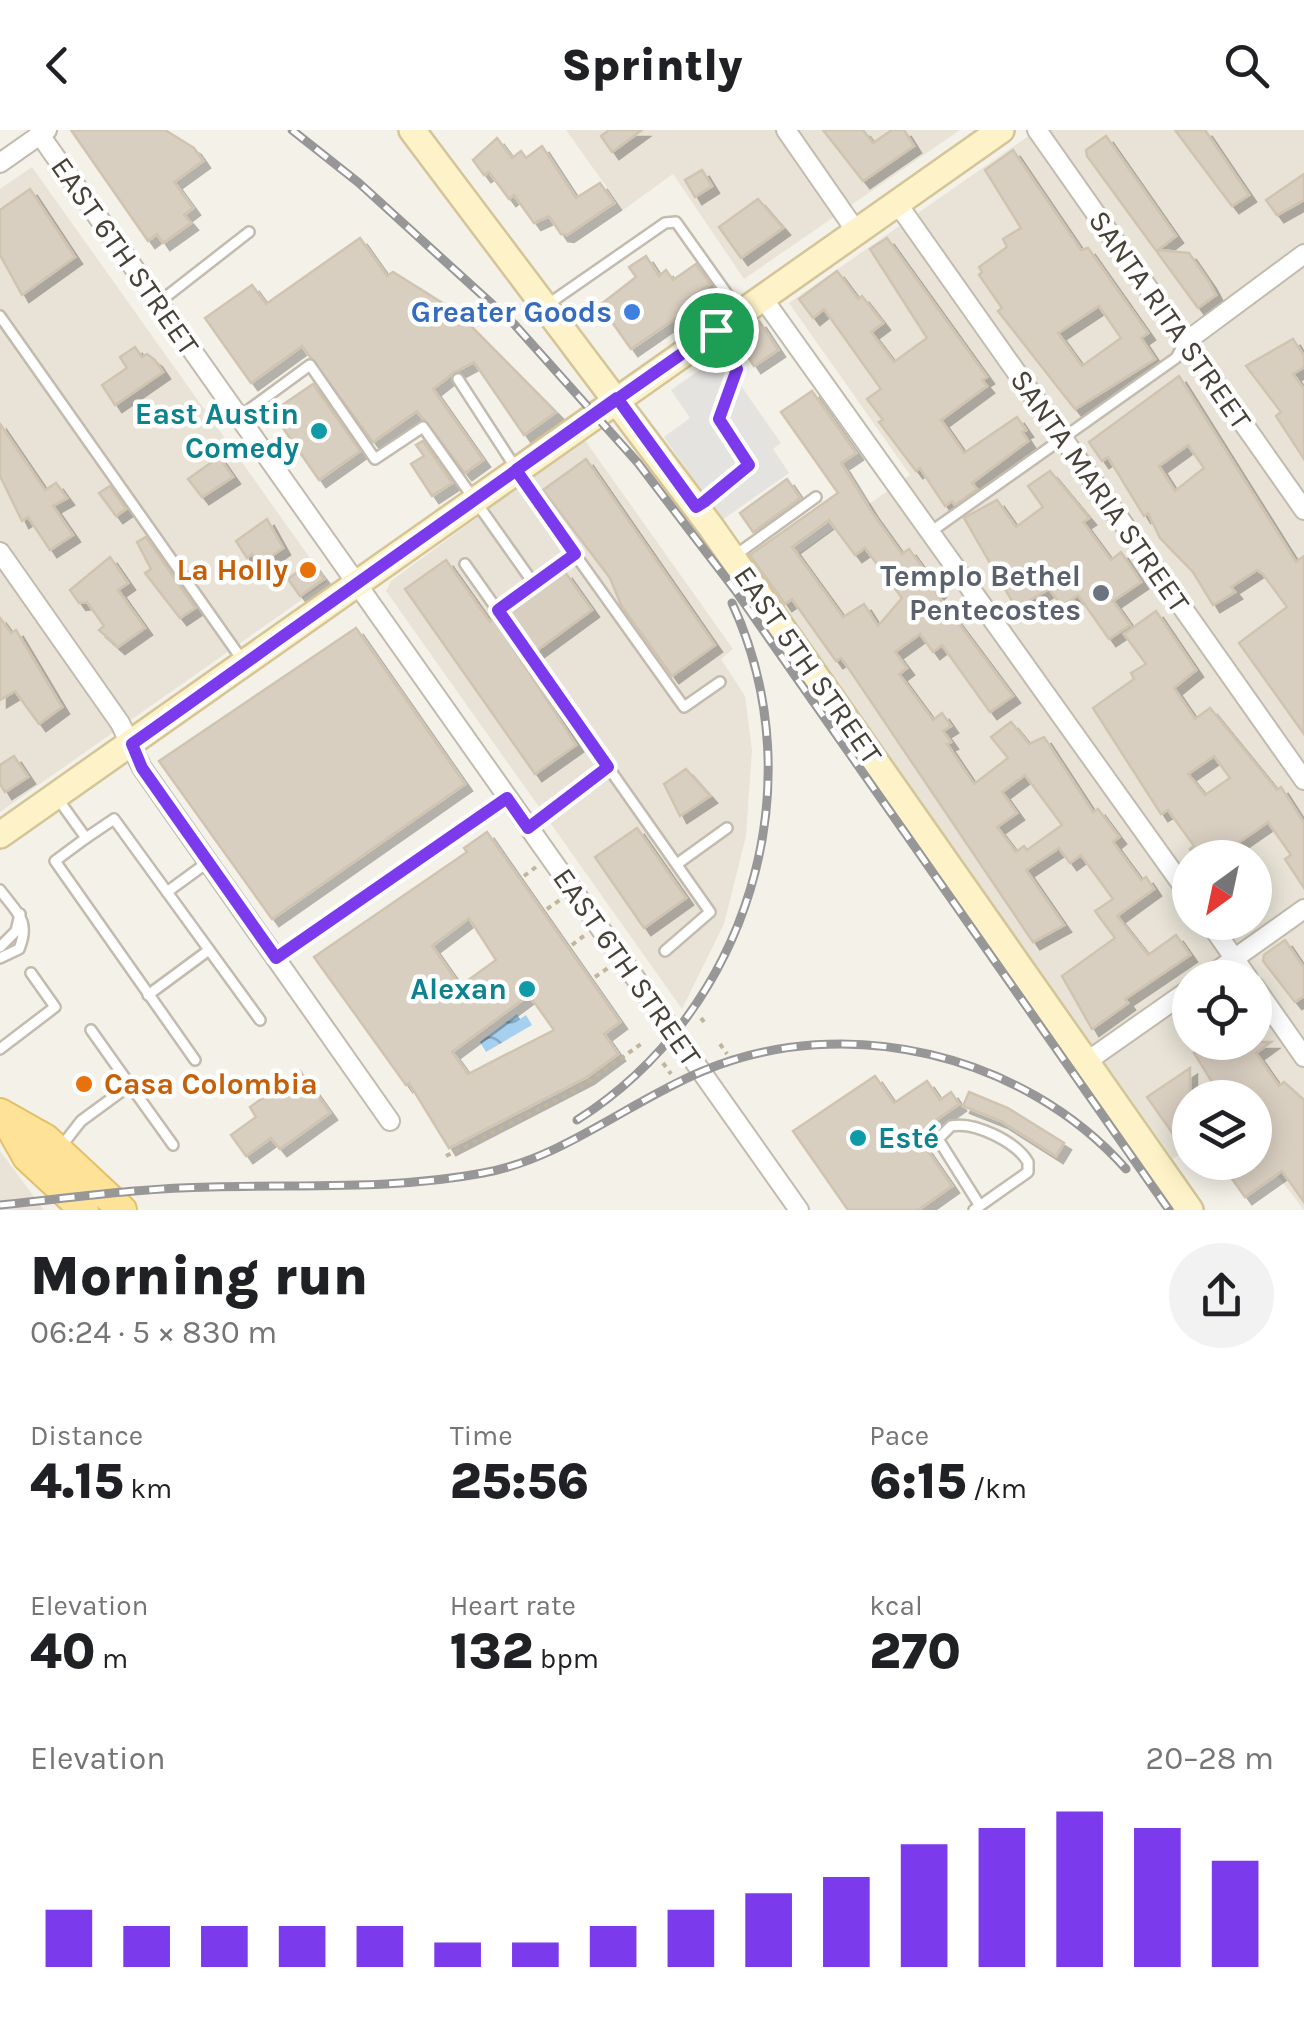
<!DOCTYPE html>
<meta charset="utf-8">
<style>
body{margin:0;font-family:Karla,sans-serif;background:#f2f2f2;color:#202124;height:100vh;display:flex;flex-direction:column;font-size:38px;white-space:nowrap}
*{box-sizing:border-box;margin:0}
p{font-size:32px;color:#757577}
.icon{flex:none;width:55px;height:55px;fill:none;stroke:currentColor;stroke-width:2;stroke-linecap:round;stroke-linejoin:round}
.map{position:relative;height:1080px;overflow:hidden}
.panel{display:flex;flex-direction:column;background:#fff;flex:1}
.panel>*{flex:none}
.needle{width:65px;rotate:213deg}
.controls{position:absolute;left:1172px;top:710px;display:grid;gap:20px}
.controls a{display:grid;place-items:center;width:100px;height:100px;border-radius:50%;background:#fff;box-shadow:0 5px 25px #0003;font-size:50px}
.pin{position:absolute;display:grid;place-items:center;width:85px;height:85px;color:#fff;margin:-42px;border:5px solid #fff;border-radius:50%;box-shadow:0 2px 10px #0007}
.round{display:grid;place-items:center;flex:none;width:105px;height:105px;border-radius:52px;background:#f2f2f2}
.summary{display:flex;align-items:center;justify-content:space-between;height:170px;padding:0 30px}
h1{font-size:55px;font-weight:800;line-height:75px}
.metrics{display:grid;grid-template-columns:repeat(3,1fr);gap:15px;height:170px;padding:10px 30px}
.metrics div{display:grid;align-content:center}
.metrics b{font-size:50px;font-weight:800}
.metrics small{font-size:28px;font-weight:400}
.metrics p{font-size:28px}
.chart{height:280px;padding:20px 30px}
.chart p{display:flex;justify-content:space-between}
.chart svg{width:100%;height:180px;margin-top:10px;stroke:#7c3aed;stroke-width:6}
header{display:flex;justify-content:space-between;align-items:center;height:130px;padding:0 30px;background:#fff;font-size:45px;font-weight:800}
.map>svg:first-child{display:block}
.residential{fill:#e8e3d6;fill-rule:evenodd}
.parking{fill:#e5e3e0}
.water{fill:url(#water-waves)}
.building{fill:#d9cfc1;stroke:#d0c4b1;stroke-width:2.5;fill-rule:evenodd;filter:url(#shadow)}
.lines{fill:none;stroke-linecap:round;stroke-linejoin:round}
.lane-casing{stroke:#c2bbae;stroke-width:14}
.street-casing{stroke:#c2bbae;stroke-width:22}
.secondary-casing{stroke:#d4c598;stroke-width:30}
.primary-casing{stroke:#e3c067;stroke-width:32}
.path{stroke:#c1b59c;stroke-width:4;stroke-dasharray:5 5;stroke-linecap:butt}
.lane{stroke:#fff;stroke-width:9}
.street{stroke:#fff;stroke-width:18}
.secondary{stroke:#fef2c8;stroke-width:25}
.primary{stroke:#fde298;stroke-width:28}
.rail-casing{stroke:#979797;stroke-width:9}
.rail{stroke:#fff;stroke-width:5;stroke-dasharray:15;stroke-linecap:butt}
.route-casing{stroke:#fff;stroke-width:20}
.route{stroke:#7c3aed;stroke-width:12}
.shop-dot{fill:#3f7fe0;stroke:#fff;stroke-width:4}
.culture-dot{fill:#0f9aa8;stroke:#fff;stroke-width:4}
.food-dot{fill:#e8710a;stroke:#fff;stroke-width:4}
.worship-dot{fill:#6b7280;stroke:#fff;stroke-width:4}
.labels{text-anchor:middle;dominant-baseline:central;stroke-width:9;stroke-linejoin:round;paint-order:stroke}
.street-label{font-size:30px;fill:#474137;stroke:#fff}
.shop-label{font-size:30px;font-weight:bold;fill:#366cbe;stroke:#fff;text-anchor:end}
.culture-label{font-size:30px;font-weight:bold;fill:#0d838f;stroke:#fff;text-anchor:end}
.food-label{font-size:30px;font-weight:bold;fill:#c56008;stroke:#fff;text-anchor:end}
.worship-label{font-size:30px;font-weight:bold;fill:#5b616d;stroke:#fff;text-anchor:end}
</style>
<header><svg class="icon" aria-label="back" viewBox="0 0 24 24"><path d="M15 5l-7 7 7 7"/></svg>Sprintly<svg class="icon" aria-label="search" viewBox="0 0 24 24"><circle cx="10" cy="10" r="6"/><path d="M15 15l6 6"/></svg></header>
<div class="map">
<svg width="1304" height="1080" viewBox="0 0 1304 1080">
<defs>
<pattern id="water-waves" width="16" height="10" patternUnits="userSpaceOnUse" patternTransform="scale(2.5)"><rect width="16" height="10" fill="#a5d0f0"/><path d="M0 5q4-4 8 0t8 0" fill="none" stroke="#88aac3"/></pattern>
<filter id="shadow"><feDropShadow dx="7" dy="7" stdDeviation="0" flood-color="#0004"/></filter>
</defs>
<rect width="100%" height="100%" fill="#f4f1e8"/>
<g class="residential">
<polygon points="566,0 960,0 744,149 673,44 623,80"/>
<path d="M1037,0H1304V1080L1255,1017V968H1190V1017L1173,1029L760,451L910,345L789,173ZM1190,728H1255V792H1190ZM1190,848H1255V912H1190Z"/>
<polygon points="32,37 327,452 0,682 0,59"/>
<polygon points="584,309 733,519 721,529 745,566 752,620 746,706 724,794 682,879 386,461 391,451"/>
<polygon points="0,1021 44,1080 0,1080"/>
</g>
<polygon class="parking" points="720,226 781,313 773,319 789,343 722,390 664,307 690,288 671,260"/>
<polygon class="water" points="517,884 520,889 526,885 532,895 486,922 480,912"/>
<g class="building">
<polygon points="71,0 165,0 194,18 203,31 174,52 193,78 184,85 191,93 163,113 157,104 148,111"/>
<polygon points="609,0 642,0 612,22 601,6"/>
<polygon points="823,0 863,0 873,13 892,0 904,0 914,16 863,51"/>
<polygon points="1175,0 1205,0 1249,65 1232,76"/>
<polygon points="1106,6 1176,106 1158,120 1189,123 1209,152 1216,165 1198,178 1087,26 1086,20"/>
<polygon points="497,8 512,28 521,21 526,28 542,16 576,68 600,53 614,73 567,105 561,104 549,86 534,93 514,65 509,69 489,42 484,45 473,30"/>
<path d="M1013,20L1081,120L1088,118L1148,203L1141,208L1155,229L1075,279L998,181L1002,178L979,145L982,142L979,137L1007,117L1003,109L1021,98L985,40ZM1099,176L1121,208L1082,236L1058,203Z"/>
<polygon points="702,40 712,56 695,67 685,50"/>
<polygon points="1304,44 1304,70 1277,85 1266,70"/>
<polygon points="30,59 75,127 22,165 0,125 0,80"/>
<polygon points="758,69 783,98 741,128 719,97"/>
<polygon points="360,108 387,146 393,142 457,182 556,282 524,305 474,232 453,243 433,259 483,330 465,343 417,281 373,312 302,216 251,253 205,188 252,155 266,174"/>
<polygon points="887,108 987,247 982,250 987,256 941,290 964,323 1017,287 1026,300 1022,302 1028,311 972,353 977,359 955,375 952,371 945,376 920,338 916,341 879,292 883,290 867,269 881,259 824,179 813,188 799,169 837,141 858,169 862,166 883,193 871,202 894,232 927,208 870,119"/>
<polygon points="646,126 659,146 666,140 673,150 696,134 710,154 687,170 692,177 631,219 600,175 636,147 629,137"/>
<polygon points="759,191 778,220 754,236 735,207"/>
<polygon points="1293,209 1304,226 1304,237 1293,244 1304,259 1304,329 1276,286 1281,282 1246,236"/>
<polygon points="135,217 142,227 147,224 155,230 163,242 115,275 102,255 127,238 120,227"/>
<path d="M1179,246L1296,432L1304,426V604L1239,513L1287,477L1263,444L1257,440L1231,457L1235,462L1213,475L1193,442L1160,408L1148,383L1144,386L1108,327L1102,331L1089,312ZM1188,315L1204,338L1175,361L1159,336Z"/>
<polygon points="313,254 360,321 319,350 272,282"/>
<path d="M812,261L856,323L841,333L871,381L902,424L909,419L939,460L936,463L1013,566L990,582L942,515L933,522L920,504L895,522L907,538L899,544L933,590L942,583L951,596L943,601L951,612L947,614L974,654L1008,628L991,607L1011,592L1029,614L1044,607L1093,682L1098,679L1119,707L1113,712L1141,750L1146,747L1154,759L1117,786L1148,825L1176,805L1190,825L1125,869L1128,873L1092,899L1062,846L1115,808L1095,781L1113,769L1081,725L1070,733L1059,718L1026,740L1064,795L1033,812L845,533L841,528L836,531L792,469L785,474L750,425L838,363L781,282ZM829,390L855,425L865,418L902,468L878,496L864,474L843,487L792,417ZM1025,645L1062,695L1027,720L1024,716L1016,722L997,697L1017,683L1002,662Z"/>
<polygon points="0,294 45,360 56,353 67,368 53,376 73,405 50,420 28,387 22,391 0,346"/>
<polygon points="423,311 452,353 432,366 411,334 424,326 416,315"/>
<polygon points="219,327 233,347 202,367 188,349"/>
<polygon points="586,329 715,515 672,546 621,475 610,448 543,360"/>
<polygon points="1050,341 1089,388 1083,392 1111,430 1121,422 1141,452 1113,471 1130,495 1109,509 1078,465 1062,476 1049,459 1016,478 964,388 997,370 1016,397 1043,377 1028,356"/>
<polygon points="787,349 800,368 753,402 740,383"/>
<polygon points="110,356 126,379 116,386 99,363"/>
<polygon points="267,389 283,418 259,435 252,424 247,428 236,411"/>
<polygon points="146,407 195,478 180,488 145,443 151,439 137,412"/>
<polygon points="110,427 128,453 118,460 145,498 118,517 99,500 104,496 87,472 79,473 70,460"/>
<polygon points="446,430 490,492 494,489 576,615 535,644 405,459"/>
<polygon points="311,432 324,449 300,466 288,449"/>
<polygon points="565,442 592,480 536,521 509,482"/>
<path d="M1156,481L1196,540L1174,558L1195,589L1210,578L1277,660L1281,657L1304,693V758L1285,729L1291,725L1268,692L1232,717L1240,728H1196L1190,719L1194,716L1168,680L1161,684L1093,578L1134,549L1131,543L1146,534L1124,504ZM1214,626L1230,648L1205,665L1188,644Z"/>
<polygon points="0,488 11,503 16,500 62,577 39,594 15,561 0,570"/>
<polygon points="356,498 465,654 272,789 159,631"/>
<polygon points="14,626 28,647 5,662 0,654 0,635"/>
<polygon points="686,639 710,666 680,686 664,654"/>
<polygon points="637,698 686,768 644,798 595,727"/>
<path d="M487,702L620,892L604,904L618,924L587,947L449,1018L409,953L406,955L314,827L467,722L464,718ZM469,788L496,830L460,856L432,816ZM529,865L554,900L468,944L452,922Z"/>
<polygon points="1285,810 1304,838 1304,866 1295,872 1263,831 1264,825"/>
<polygon points="1198,912 1271,912 1256,923 1279,956 1284,952 1304,970 1304,1072 1282,1041 1245,1067 1220,1032 1255,1032 1255,968 1222,968 1194,923 1202,918"/>
<polygon points="1190,938 1190,1028 1147,967"/>
<polygon points="300,941 330,983 280,1019 271,1008 246,1026 231,1005 256,987 250,977"/>
<polygon points="875,946 894,973 927,951 940,970 951,962 959,974 916,1004 952,1056 918,1080 848,1080 793,1001"/>
<polygon points="969,962 1008,978 1064,1013 1056,1026 1001,991 963,976"/>
</g>
<g class="lines">
<g class="lane-casing">
<g id="lane">
<polyline points="158,173 249,102"/>
<polyline points="547,175 665,93 676,92 740,182"/>
<polyline points="0,186 243,531"/>
<polyline points="458,249 539,374 684,577 720,552"/>
<polyline points="239,287 310,235 375,329 423,297 534,454"/>
<polyline points="697,376 749,335 719,289 737,239 718,202"/>
<polyline points="929,403 1176,228 1184,213"/>
<polyline points="733,427 816,367"/>
<polyline points="465,434 608,637"/>
<polyline points="497,480 575,424"/>
<polyline points="58,669 86,708 55,731 195,930"/>
<polyline points="529,697 608,637 710,782 665,821"/>
<polyline points="86,708 114,689 260,890"/>
<polyline points="677,734 727,698"/>
<path d="M0,760C16,782 31,790 19,819L0,828"/>
<polyline points="167,762 208,732"/>
<polyline points="0,817 16,801 20,784"/>
<polyline points="275,828 507,667"/>
<polyline points="148,865 209,820"/>
<polyline points="91,900 130,955"/>
<polyline points="0,919 55,877 31,843"/>
<polyline points="60,1018 81,991 130,955 173,1015"/>
<path d="M974,1080L1028,1042V1032C1016,1012 975,991 951,996L938,1009L980,1076"/>
</g>
</g>
<g class="street-casing">
<g id="street">
<polyline points="786,0 856,101"/>
<polyline points="1037,0 1304,380"/>
<polyline points="40,5 799,1080"/>
<polyline points="0,33 47,0"/>
<polyline points="897,73 1304,650"/>
<polyline points="762,167 1190,766"/>
<polyline points="1184,213 1304,124"/>
<polyline points="0,422 120,593 142,638 390,991"/>
<polyline points="1209,792 1248,848"/>
<polyline points="1207,848 1304,779"/>
<polyline points="1255,857 1304,927"/>
<polyline points="1086,932 1190,859"/>
</g>
</g>
<g class="secondary-casing">
<g id="secondary">
<polyline points="412,0 711,397 1190,1080"/>
<polyline points="0,705 1001,0"/>
</g>
</g>
<g class="primary-casing">
<g id="primary">
<polyline points="0,983 46,1009 122,1080"/>
<polyline points="5,988 27,1027 84,1080"/>
</g>
</g>
<g class="path">
<polyline points="524,746 536,737"/>
<polyline points="547,779 560,770"/>
<polyline points="572,815 585,805"/>
<polyline points="595,847 608,838"/>
<polyline points="701,888 707,896"/>
<polyline points="720,914 727,924"/>
<polyline points="663,933 671,944"/>
<polyline points="446,1026 578,959 641,914"/>
</g>
<use href="#lane" class="lane"/>
<use href="#street" class="street"/>
<use href="#secondary" class="secondary"/>
<use href="#primary" class="primary"/>
<g class="rail-casing">
<g id="rail">
<polyline points="292,0 359,53 514,194 638,333 735,460 1169,1080"/>
<path d="M577,990C747,883 817,656 732,473"/>
<path d="M0,1075C70,1068 141,1058 211,1057C302,1054 393,1060 483,1043C562,1029 630,971 703,941C846,881 1024,924 1126,1039"/>
</g>
</g>
<use href="#rail" class="rail"/>
</g>
<g class="lines">
<g class="route-casing">
<path id="route" d="M716,200C520,336 326,476 132,614L142,638L276,828L507,668L528,698L608,637L498,480L575,424L516,340L617,268L696,377L704,372L749,335L719,289L737,239L716,200"/>
</g>
<use href="#route" class="route"/>
</g>
<circle class="shop-dot" cx="632" cy="182" r="10"/>
<g class="culture-dot">
<circle cx="319" cy="301" r="10"/>
<circle cx="527" cy="859" r="10"/>
<circle cx="858" cy="1008" r="10"/>
</g>
<g class="food-dot">
<circle cx="308" cy="440" r="10"/>
<circle cx="84" cy="954" r="10"/>
</g>
<circle class="worship-dot" cx="1101" cy="463" r="10"/>
<g class="labels">
<g class="street-label">
<text transform="translate(125 126) rotate(55)">EAST 6TH STREET</text>
<text transform="translate(1170 190) rotate(55)">SANTA RITA STREET</text>
<text transform="translate(1100 361) rotate(55)">SANTA MARIA STREET</text>
<text transform="translate(808 535) rotate(55)">EAST 5TH STREET</text>
<text transform="translate(627 837) rotate(55)">EAST 6TH STREET</text>
</g>
<g class="shop-label">
<text x="612" y="182">Greater Goods</text>
</g>
<g class="culture-label">
<text x="299" y="284">East Austin<tspan x="299" dy="34">Comedy</tspan></text>
<text x="507" y="859">Alexan</text>
<text x="878" y="1008" text-anchor="start">Esté</text>
</g>
<g class="food-label">
<text x="288" y="440">La Holly</text>
<text x="104" y="954" text-anchor="start">Casa Colombia</text>
</g>
<g class="worship-label">
<text x="1081" y="446">Templo Bethel<tspan x="1081" dy="34">Pentecostes</tspan></text>
</g>
</g>
</svg>
<div class="controls">
<a><svg class="needle" viewBox="-14 -14 28 28"><path d="M0-13l5 13h-10z" fill="#e53935"/><path d="M0 13l5-13h-10z" fill="#757577"/></svg></a>
<a><svg class="icon" aria-label="locate" viewBox="0 0 24 24"><circle cx="12" cy="12" r="6"/><path d="M12 2v4M12 18v4M2 12h4M18 12h4"/></svg></a>
<a><svg class="icon" aria-label="layers" viewBox="0 0 24 24"><path d="M12 4l9 5-9 5-9-5zM3 14l9 5 9-5"/></svg></a>
</div>
<div class="pin" style="left:716px;top:200px;background:#1e9e55"><svg class="icon" aria-label="arrive" viewBox="0 0 24 24"><path d="M6 21V4h12l-3 4 3 4H6"/></svg></div>
</div>
<section class="panel">
<div class="summary"><div><h1>Morning run</h1><p>06:24 · 5 × 830 m</p></div><a class="round"><svg class="icon" aria-label="share" viewBox="0 0 24 24"><path d="M12 15V3M7 8l5-5 5 5M5 13v7h14v-7"/></svg></a></div>
<div class="metrics">
<div><p>Distance</p><b>4.15<small> km</small></b></div>
<div><p>Time</p><b>25:56</b></div>
<div><p>Pace</p><b>6:15<small> /km</small></b></div>
</div>
<div class="metrics">
<div><p>Elevation</p><b>40<small> m</small></b></div>
<div><p>Heart rate</p><b>132<small> bpm</small></b></div>
<div><p>kcal</p><b>270</b></div>
</div>
<div class="chart"><p><span>Elevation</span>20–28 m</p>
<svg viewBox="0 0 160 44" preserveAspectRatio="none"><path d="M5 44V30M15 44V34M25 44V34M35 44V34M45 44V34M55 44V38M65 44V38M75 44V34M85 44V30M95 44V26M105 44V22M115 44V14M125 44V10M135 44V6M145 44V10M155 44V18"/></svg>
</div>
</section>
